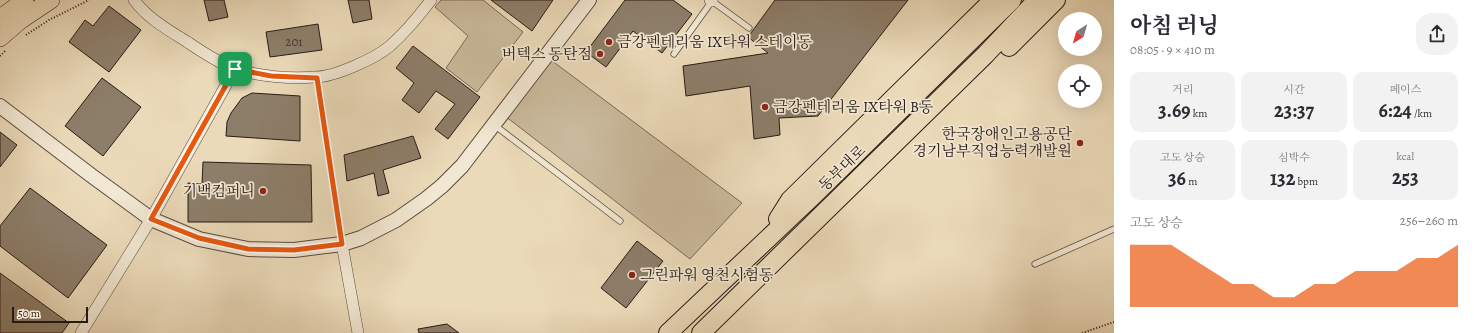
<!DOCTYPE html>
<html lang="ko">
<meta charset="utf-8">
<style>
body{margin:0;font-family:Alegreya,"Noto Serif KR",serif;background:#f2f2f3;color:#2b2b33;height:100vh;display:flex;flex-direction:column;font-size:15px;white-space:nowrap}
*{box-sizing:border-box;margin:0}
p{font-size:13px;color:#7c7c81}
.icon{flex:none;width:22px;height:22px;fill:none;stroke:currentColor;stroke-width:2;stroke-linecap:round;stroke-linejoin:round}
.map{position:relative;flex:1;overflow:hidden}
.side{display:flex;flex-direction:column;background:#fff;width:360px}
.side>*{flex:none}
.needle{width:26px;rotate:217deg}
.tools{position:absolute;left:1058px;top:12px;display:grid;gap:8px}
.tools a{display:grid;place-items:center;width:44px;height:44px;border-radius:50%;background:#fff;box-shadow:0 4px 16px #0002;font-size:20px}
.scale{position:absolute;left:12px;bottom:10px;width:76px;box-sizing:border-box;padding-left:4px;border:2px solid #271b15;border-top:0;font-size:11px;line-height:14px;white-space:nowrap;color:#271b15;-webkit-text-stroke:3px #f2e7d2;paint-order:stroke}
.pin{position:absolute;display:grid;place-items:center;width:34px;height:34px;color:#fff;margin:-17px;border-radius:8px;box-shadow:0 2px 6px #0006}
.round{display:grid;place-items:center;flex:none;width:42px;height:42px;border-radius:16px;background:#f2f2f3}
.headline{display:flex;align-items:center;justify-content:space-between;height:68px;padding:0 16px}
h1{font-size:22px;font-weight:700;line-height:30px}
.stats{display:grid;grid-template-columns:repeat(3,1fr);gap:6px;height:68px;padding:4px 16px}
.stats div{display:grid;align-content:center;border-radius:10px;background:#f2f2f3;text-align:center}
.stats b{font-size:20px;font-weight:700}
.stats small{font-size:11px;font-weight:400}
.stats p{font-size:11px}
.chart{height:112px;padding:8px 16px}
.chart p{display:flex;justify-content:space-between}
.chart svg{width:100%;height:72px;margin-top:4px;fill:#ea580c;opacity:.7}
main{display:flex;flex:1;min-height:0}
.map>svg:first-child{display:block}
.green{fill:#caba9d;stroke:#786a59}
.building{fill:#8d7e6a;stroke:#271b15}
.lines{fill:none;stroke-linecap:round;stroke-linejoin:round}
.service-casing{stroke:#584b3e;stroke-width:7}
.minor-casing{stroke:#584b3e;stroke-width:12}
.tertiary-casing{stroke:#584b3e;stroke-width:16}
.primary-casing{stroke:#271b15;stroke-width:18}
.trunk-casing{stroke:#271b15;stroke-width:20}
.path{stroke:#271b15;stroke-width:2;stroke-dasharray:1 2;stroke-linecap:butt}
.service{stroke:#f2e7d2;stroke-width:5.5}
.minor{stroke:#f2e7d2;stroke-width:11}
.tertiary{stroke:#f2e7d2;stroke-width:14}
.primary{stroke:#ebdab9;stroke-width:17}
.trunk{stroke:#ebdab9;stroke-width:18}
.route-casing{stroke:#fff;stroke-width:8}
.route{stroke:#ea580c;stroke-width:5}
.poi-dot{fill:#8f2418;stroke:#f2e7d2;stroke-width:1.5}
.labels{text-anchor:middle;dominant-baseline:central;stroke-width:3.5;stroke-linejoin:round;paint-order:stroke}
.number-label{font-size:13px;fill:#40342a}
.poi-label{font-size:15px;fill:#271b15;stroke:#f2e7d2;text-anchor:start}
.street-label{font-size:15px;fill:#271b15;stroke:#f2e7d2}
</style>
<main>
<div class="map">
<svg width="1114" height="333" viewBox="0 0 1114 333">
<rect width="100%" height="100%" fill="#ebdab9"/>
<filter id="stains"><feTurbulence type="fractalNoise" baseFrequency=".005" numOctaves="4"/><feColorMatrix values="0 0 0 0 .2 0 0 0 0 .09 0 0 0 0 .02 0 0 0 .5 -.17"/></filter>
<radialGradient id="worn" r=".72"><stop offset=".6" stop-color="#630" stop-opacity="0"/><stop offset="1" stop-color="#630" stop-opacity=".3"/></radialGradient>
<g class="green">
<polygon points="441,0 483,0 523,32 477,92 446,68 468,36 435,7"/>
<polygon points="547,57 742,203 690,259 505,116"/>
</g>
<g class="building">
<polygon points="204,0 224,0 228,17 209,21"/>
<polygon points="348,0 369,0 372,19 353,23"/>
<polygon points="491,0 553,0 532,31"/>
<polygon points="625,0 673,0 692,14 662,53 633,31 606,67 586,52"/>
<polygon points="775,0 908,0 818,116 779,118 780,135 754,139 750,86 686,96 683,66 768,53 748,37"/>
<polygon points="109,6 141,30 109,72 69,42 85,20 93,26"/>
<polygon points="318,24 322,50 270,57 266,32"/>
<polygon points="413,46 480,97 448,139 435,129 455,104 436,91 419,113 402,100 414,83 396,68"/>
<polygon points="102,78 141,107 103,156 65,126"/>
<polygon points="252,93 300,96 300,141 226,136 227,122 231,113 242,98"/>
<polygon points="0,132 17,145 0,167"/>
<polygon points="413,136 421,158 383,170 389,193 378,196 374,173 347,181 344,155"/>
<polygon points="203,162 311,165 312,222 188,222 188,183 202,184"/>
<polygon points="30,188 107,245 68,298 0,246 0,226"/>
<polygon points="637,241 663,261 626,308 601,288"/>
<polygon points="0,273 69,323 62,333 0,333"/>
<polygon points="447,324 459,333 419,333 418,329"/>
</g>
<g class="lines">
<g class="service-casing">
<g id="service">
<polyline points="674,54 712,1 749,28"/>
<polyline points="493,124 620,221"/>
<polyline points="1035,264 1114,229"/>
</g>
</g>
<g class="minor-casing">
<g id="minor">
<path d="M134,0C148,19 170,31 189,43C199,50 226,67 237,70C262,76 290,79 315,77C335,77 376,58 390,46C406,32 419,16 431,0"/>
<polyline points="710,0 712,1"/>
<polyline points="342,244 358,333"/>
<polyline points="81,333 151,219 235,69"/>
</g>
</g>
<g class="tertiary-casing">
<polyline id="tertiary" points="0,106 92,176 151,219 199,239 248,249 294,250 342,244 361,238 396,220 426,199 442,186 462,166 589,0"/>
</g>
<g class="primary-casing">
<g id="primary">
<polyline points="0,18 25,0"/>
<polyline points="0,38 21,20 51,0"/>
</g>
</g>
<g class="trunk-casing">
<g id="trunk">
<polyline points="1009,47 1056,0"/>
<polyline points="778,219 790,200 993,0"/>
<polyline points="668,333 815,194 1012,0"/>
<polyline points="701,333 986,54 1037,0"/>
</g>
</g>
<g class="path">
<polyline points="26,35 49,20 89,0"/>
<polyline points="0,56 5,51"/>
<polyline points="318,87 341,233"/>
<polyline points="1082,333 1114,322"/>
</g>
<use href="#service" class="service"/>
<use href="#minor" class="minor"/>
<use href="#tertiary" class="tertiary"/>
<use href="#primary" class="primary"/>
<use href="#trunk" class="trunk"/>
</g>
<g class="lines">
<g class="route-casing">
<polygon id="route" points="235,69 271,76 317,78 342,244 294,250 248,249 199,238 151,219"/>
</g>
<use href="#route" class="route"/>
</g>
<g class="poi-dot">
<circle cx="609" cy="42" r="4"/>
<circle cx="600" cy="54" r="4"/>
<circle cx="765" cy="107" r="4"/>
<circle cx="1080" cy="143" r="4"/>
<circle cx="263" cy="191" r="4"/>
<circle cx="632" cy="275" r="4"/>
</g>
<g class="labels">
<g class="number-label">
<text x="294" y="41">201</text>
</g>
<g class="poi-label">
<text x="617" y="42">금강펜테리움 IX타워 스테이동</text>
<text x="592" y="54" text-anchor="end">버텍스 동탄점</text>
<text x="773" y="107">금강펜테리움 IX타워 B동</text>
<text x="1072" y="134" text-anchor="end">한국장애인고용공단<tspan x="1072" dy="17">경기남부직업능력개발원</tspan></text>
<text x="255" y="191" text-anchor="end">기백컴퍼니</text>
<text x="640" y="275">그린파워 영천시험동</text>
</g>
<g class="street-label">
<text transform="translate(842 168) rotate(-44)">동부대로</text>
</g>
</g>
<rect width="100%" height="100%" filter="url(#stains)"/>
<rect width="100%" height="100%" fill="url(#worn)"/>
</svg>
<div class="tools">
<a><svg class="needle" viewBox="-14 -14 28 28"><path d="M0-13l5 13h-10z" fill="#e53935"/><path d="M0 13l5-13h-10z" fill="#7c7c81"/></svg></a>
<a><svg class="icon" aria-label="locate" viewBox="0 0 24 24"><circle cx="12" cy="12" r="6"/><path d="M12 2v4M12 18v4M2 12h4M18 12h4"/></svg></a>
</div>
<div class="scale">50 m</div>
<div class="pin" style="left:235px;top:69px;background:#1e9e55"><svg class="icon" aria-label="arrive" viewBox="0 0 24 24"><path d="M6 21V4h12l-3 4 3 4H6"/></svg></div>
</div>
<section class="side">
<div class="headline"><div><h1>아침 러닝</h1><p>08:05 · 9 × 410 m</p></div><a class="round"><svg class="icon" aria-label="share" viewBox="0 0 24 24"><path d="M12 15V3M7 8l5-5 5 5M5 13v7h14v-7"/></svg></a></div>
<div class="stats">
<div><p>거리</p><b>3.69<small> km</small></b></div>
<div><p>시간</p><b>23:37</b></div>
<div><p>페이스</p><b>6:24<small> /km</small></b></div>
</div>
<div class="stats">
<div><p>고도 상승</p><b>36<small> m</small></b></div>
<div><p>심박수</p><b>132<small> bpm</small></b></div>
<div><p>kcal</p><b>253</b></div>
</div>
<div class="chart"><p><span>고도 상승</span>256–260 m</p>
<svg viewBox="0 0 160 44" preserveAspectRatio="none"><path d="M0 44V6L10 6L20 6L30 14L40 22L50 30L60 30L70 38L80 38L90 30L100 30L110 22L120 22L130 22L140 14L150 14L160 6V44z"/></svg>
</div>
</section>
</main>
